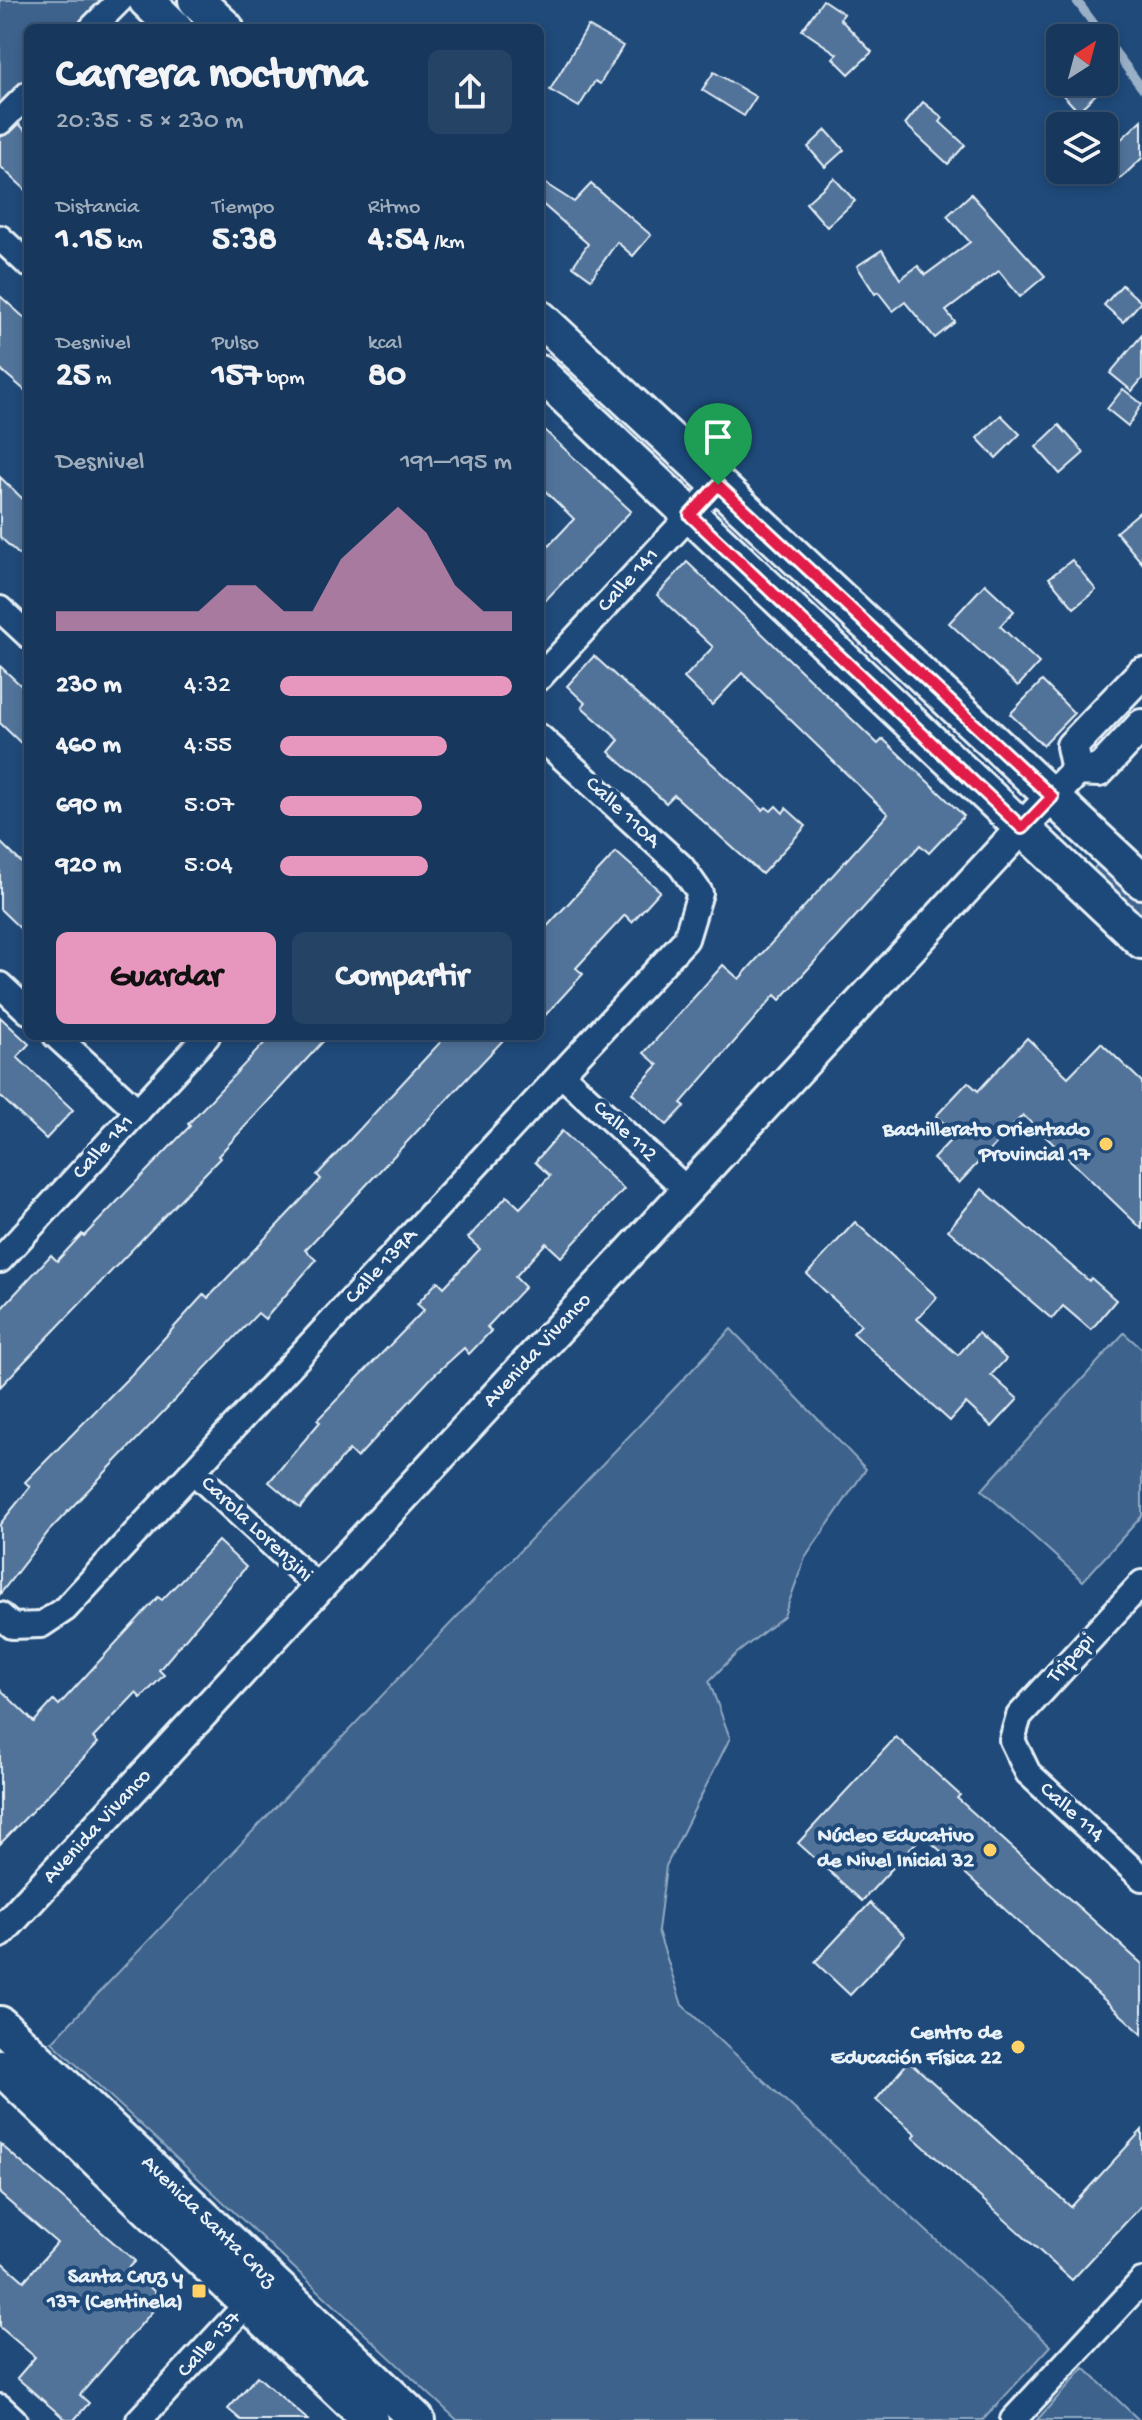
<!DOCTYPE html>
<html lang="es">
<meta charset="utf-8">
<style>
body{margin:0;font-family:"Gochi Hand",sans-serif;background:#244365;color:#f1f3f6;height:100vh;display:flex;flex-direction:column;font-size:30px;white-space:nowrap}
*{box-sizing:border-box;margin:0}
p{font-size:26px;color:#9eacbb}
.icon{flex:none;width:44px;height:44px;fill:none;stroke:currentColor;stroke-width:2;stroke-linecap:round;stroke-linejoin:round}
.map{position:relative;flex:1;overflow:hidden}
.side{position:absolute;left:24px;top:24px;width:520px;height:1016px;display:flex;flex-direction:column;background:#17385c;border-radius:12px;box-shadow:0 4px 12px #0003,0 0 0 2px #365272}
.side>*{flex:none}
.needle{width:52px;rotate:36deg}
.controls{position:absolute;left:1046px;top:24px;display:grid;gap:16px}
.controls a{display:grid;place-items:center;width:72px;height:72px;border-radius:12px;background:#17385c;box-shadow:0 4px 12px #0003,0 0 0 2px #365272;font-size:40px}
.pin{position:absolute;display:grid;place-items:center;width:68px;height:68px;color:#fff;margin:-82px -34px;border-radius:50% 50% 50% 0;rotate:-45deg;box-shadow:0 0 8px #0007}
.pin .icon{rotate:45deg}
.round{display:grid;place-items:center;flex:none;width:84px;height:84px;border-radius:12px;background:#244365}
.head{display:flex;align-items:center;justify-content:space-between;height:136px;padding:0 32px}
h1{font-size:44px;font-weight:800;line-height:60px}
.metrics{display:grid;grid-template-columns:repeat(3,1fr);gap:12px;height:136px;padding:8px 32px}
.metrics div{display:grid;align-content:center}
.metrics b{font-size:34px;font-weight:800}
.metrics small{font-size:22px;font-weight:400}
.metrics p{font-size:22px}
.chart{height:224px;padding:16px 32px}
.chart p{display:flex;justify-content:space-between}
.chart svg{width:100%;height:144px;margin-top:8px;fill:#e797bd;opacity:.7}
.button{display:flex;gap:16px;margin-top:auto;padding:16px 32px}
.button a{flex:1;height:92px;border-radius:12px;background:#e797bd;color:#111;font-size:32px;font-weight:800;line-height:92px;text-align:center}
.button a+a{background:#244365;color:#f1f3f6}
ul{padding:0 32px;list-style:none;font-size:26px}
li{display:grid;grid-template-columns:128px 96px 1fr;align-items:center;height:60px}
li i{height:20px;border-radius:10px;background:#e797bd}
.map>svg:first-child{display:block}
.green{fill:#3c628c;stroke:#92aac2;stroke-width:2}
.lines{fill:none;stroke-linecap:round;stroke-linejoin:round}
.stream{stroke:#9ab0c7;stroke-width:9}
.building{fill:#517399;stroke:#e8f1f8;stroke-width:2}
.minor-casing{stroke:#e8f1f8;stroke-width:30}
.tertiary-casing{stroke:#e8f1f8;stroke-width:36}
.secondary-casing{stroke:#e8f1f8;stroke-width:40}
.minor{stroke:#1f4a7a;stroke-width:24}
.tertiary{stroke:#1f4a7a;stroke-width:30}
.secondary{stroke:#1f4a7a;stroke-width:34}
.route-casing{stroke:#fff;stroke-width:16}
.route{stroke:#e11d48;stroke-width:10}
.poi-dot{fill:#ffd166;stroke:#1f4a7a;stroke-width:3}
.labels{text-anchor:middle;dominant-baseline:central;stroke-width:8;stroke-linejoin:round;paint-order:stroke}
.street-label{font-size:22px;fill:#e8f1f8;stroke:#1f4a7a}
.poi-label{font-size:22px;font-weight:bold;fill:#e8f1f8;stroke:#1f4a7a;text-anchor:end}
</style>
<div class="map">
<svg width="1142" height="2420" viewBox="0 0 1142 2420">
<rect width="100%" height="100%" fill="#1f4a7a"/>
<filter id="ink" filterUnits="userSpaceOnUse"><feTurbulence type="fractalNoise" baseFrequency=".0125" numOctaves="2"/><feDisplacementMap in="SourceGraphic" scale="16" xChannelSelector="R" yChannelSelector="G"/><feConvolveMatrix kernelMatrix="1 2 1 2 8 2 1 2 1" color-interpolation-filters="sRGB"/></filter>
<g filter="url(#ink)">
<g class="green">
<polygon points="0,0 102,0 75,28 28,28 28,77 0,106"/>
<polygon points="1099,862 1142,896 1142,920 1095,875 1093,870"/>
<polygon points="731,1329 866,1469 805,1558 784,1616 736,1654 709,1681 730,1738 666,1866 658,1931 682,2005 1051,2346 983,2420 457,2420 52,2042"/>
<polygon points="1124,1333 1142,1349 1142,1516 1083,1581 982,1490"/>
<polygon points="1084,2368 1139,2420 1037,2420"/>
</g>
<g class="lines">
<polyline class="stream" points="1076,0 1142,88"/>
</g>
<g class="building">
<polygon points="823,0 844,14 840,19 872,52 849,74 833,58 837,54 802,30"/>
<polygon points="588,26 623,46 600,84 595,81 579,107 550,90"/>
<polygon points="714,72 756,97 744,116 702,90"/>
<polygon points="1072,82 1109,82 1078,111 1061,93"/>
<polygon points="923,102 943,118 940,122 965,145 948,164 905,124"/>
<polygon points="1142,120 1142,158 1120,179 1104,163 1104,155"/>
<polygon points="19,124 28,133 28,192 0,166 0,137 10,133"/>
<polygon points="826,130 844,150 825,167 808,147"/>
<polygon points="834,178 855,201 827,227 806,203"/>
<polygon points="540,180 574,202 591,184 651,235 633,256 617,242 591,279 573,266 588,244 540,202"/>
<polygon points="971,194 1045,276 1020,297 999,271 946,311 955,322 935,338 905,302 893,311 878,292 875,294 857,266 882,250 900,279 918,266 925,275 970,242 947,216"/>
<polygon points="1122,285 1141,302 1123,322 1104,305"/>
<polygon points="0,296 28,321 28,393 0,369"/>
<polygon points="1142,335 1142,379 1132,391 1110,373"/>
<polygon points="1123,389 1142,404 1128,426 1107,409"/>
<polygon points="1001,415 1020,434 996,458 977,438"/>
<polygon points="1059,425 1084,453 1060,474 1036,447"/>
<polygon points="540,426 631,511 540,606 540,555 574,519 540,486"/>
<polygon points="0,477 28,504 28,563 0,537"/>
<polygon points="1142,510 1142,563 1116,532"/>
<polygon points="1072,560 1096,590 1074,608 1049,578"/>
<polygon points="687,562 878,744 883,739 964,816 929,853 920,845 780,1000 775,995 681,1103 685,1106 667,1125 632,1093 658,1065 644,1053 723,965 739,979 888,814 742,673 712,705 684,678 713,647 657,595"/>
<polygon points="985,584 1014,611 1000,626 1039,663 1018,686 949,623"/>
<polygon points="594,656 763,810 766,807 771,811 776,806 783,813 786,808 806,826 762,874 674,795 666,803 609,752 619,740 582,707 585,703 567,686"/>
<polygon points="0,666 28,692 28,750 0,723"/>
<polygon points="1042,681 1074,713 1043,745 1010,714"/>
<polygon points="0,842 28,869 28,936 0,909"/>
<polygon points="616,852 660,891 632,922 625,915 576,968 583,974 540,1021 540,934"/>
<polygon points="0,1017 29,1044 17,1057 73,1110 46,1139 0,1096"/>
<polygon points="271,1036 328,1036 218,1156 220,1158 0,1387 0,1310 51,1255 57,1261 82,1234 84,1236 190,1126 188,1124"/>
<polygon points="446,1036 507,1036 305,1250 316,1260 290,1290 265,1319 258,1313 49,1531 0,1594 0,1524 30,1487 25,1482 131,1375 204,1294 208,1298 272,1231 321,1179 317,1175"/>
<polygon points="1027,1038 1068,1077 1101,1043 1142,1082 1142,1229 1023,1115 959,1183 933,1159 956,1134 936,1116 968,1082 978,1091"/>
<polygon points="562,1131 624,1189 561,1257 546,1243 515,1277 525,1287 487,1327 491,1331 469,1354 464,1348 433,1376 357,1458 349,1450 300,1508 269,1482 320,1422 317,1420 424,1310 417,1304 438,1281 444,1287 480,1249 468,1238 507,1196 520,1208 550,1176 535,1162"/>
<polygon points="982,1189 1089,1281 1091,1278 1116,1300 1091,1330 1063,1306 1052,1319 948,1230"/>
<polygon points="855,1222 937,1297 917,1319 958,1355 978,1333 1006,1359 991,1375 1018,1399 992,1427 966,1403 950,1421 853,1333 861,1325 807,1274"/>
<polygon points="218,1541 246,1567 159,1670 164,1675 141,1698 136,1693 93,1738 98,1743 0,1844 0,1689 34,1722 54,1700 59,1705 158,1597 162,1600"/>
<polygon points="896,1737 960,1795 957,1798 1142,1964 1142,2034 923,1835 862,1901 798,1843"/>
<polygon points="870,1903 905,1936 850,1995 815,1962"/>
<polygon points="909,2061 1071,2207 1142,2130 1142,2205 1072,2280 913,2137 916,2134 876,2100"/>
<polygon points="0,2144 135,2261 128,2268 163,2299 80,2395 89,2403 74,2420 66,2420 17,2378 35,2357 0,2327 0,2260 24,2281 57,2243 0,2194"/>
<polygon points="257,2376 308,2420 241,2420 228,2409"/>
</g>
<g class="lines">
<g class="minor-casing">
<g id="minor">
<polyline points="92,28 120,0"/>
<polyline points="0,122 28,94"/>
<polyline points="0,238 28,264"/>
<polyline points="0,609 28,635"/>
<polyline points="540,677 718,485"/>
<polyline points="0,985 28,1011"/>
<polyline points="56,1036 138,1111"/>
<polyline points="561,1074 687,1190"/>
<polyline points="0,1260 207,1036"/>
<polyline points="193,1471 319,1588"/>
<polyline points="1142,1583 1019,1716 1012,1740 1028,1773 1142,1878"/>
<polyline points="0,1615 12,1626 41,1625 65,1609 686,939 700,893 681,866 540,737"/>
<polyline points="0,2407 14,2420"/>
<polyline points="139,2420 247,2304"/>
<polyline points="1013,2420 1142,2281"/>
</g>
</g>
<g class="tertiary-casing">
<g id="tertiary">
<polyline points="1077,770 1072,746 1142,673"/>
<polyline points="0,1932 1022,828 1077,770 1099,771 1142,725"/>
</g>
</g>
<g class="secondary-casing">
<g id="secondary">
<polyline points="146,0 175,28"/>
<polyline points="196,0 226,28"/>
<polyline points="540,318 1142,881"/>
<polyline points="540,373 1142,941"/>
<polyline points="0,2024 417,2420"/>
<polyline points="0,2067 370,2420"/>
</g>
</g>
<use href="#minor" class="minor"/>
<use href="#tertiary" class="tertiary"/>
<use href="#secondary" class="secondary"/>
</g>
</g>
<g class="lines" filter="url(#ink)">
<g class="route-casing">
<polygon id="route" points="718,485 1052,797 1022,828 690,515"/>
</g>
<use href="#route" class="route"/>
</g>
<g class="poi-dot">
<circle cx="1106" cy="1144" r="8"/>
<circle cx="990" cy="1850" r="8"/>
<circle cx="1018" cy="2047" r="8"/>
<rect x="191" y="2283" width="16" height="16" rx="4"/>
</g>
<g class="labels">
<g class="street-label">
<text transform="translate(629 581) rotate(-47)">Calle 141</text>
<text transform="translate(622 813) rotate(43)">Calle 110A</text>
<text transform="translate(624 1132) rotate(43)">Calle 112</text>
<text transform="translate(104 1148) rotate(-47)">Calle 141</text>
<text transform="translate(382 1267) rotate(-47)">Calle 139A</text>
<text transform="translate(538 1351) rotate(-47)">Avenida Vivanco</text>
<text transform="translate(256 1530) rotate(43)">Carola Lorenzini</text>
<text transform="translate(1072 1659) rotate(-47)">Tripepi</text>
<text transform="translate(1071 1813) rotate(42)">Calle 114</text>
<text transform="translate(98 1827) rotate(-47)">Avenida Vivanco</text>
<text transform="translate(208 2222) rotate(44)">Avenida Santa Cruz</text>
<text transform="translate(210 2345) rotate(-47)">Calle 137</text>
</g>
<g class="poi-label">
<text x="1090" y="1131">Bachillerato Orientado<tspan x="1090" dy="25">Provincial 17</tspan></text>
<text x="974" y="1837">Núcleo Educativo<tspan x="974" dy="25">de Nivel Inicial 32</tspan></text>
<text x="1002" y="2034">Centro de<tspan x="1002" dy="25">Educación Física 22</tspan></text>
<text x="183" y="2278">Santa Cruz y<tspan x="183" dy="25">137 (Centinela)</tspan></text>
</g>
</g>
</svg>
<div class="controls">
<a><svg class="needle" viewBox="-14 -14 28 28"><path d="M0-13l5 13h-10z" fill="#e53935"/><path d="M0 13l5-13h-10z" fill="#9eacbb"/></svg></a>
<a><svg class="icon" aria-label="layers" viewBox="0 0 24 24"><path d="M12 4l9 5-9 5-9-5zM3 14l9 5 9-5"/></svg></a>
</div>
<div class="pin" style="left:718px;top:485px;background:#1e9e55"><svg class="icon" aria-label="arrive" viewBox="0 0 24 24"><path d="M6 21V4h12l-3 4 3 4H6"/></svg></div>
<section class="side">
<div class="head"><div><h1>Carrera nocturna</h1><p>20:35 · 5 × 230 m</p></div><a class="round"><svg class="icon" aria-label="share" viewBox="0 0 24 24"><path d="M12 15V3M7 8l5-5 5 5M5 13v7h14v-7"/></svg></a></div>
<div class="metrics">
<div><p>Distancia</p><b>1.15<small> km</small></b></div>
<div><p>Tiempo</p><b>5:38</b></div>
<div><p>Ritmo</p><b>4:54<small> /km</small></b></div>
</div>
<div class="metrics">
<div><p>Desnivel</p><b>25<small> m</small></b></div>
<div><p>Pulso</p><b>157<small> bpm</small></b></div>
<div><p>kcal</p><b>80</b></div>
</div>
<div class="chart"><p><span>Desnivel</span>191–195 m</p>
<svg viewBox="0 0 160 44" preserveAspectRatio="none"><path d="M0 44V38L10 38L20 38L30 38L40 38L50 38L60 30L70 30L80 38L90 38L100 22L110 14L120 6L130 14L140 30L150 38L160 38V44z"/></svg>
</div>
<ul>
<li><b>230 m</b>4:32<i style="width:100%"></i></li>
<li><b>460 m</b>4:55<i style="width:72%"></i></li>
<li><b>690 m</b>5:07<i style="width:61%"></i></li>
<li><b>920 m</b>5:04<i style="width:64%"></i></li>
</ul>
<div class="button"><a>Guardar</a><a>Compartir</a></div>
</section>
</div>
